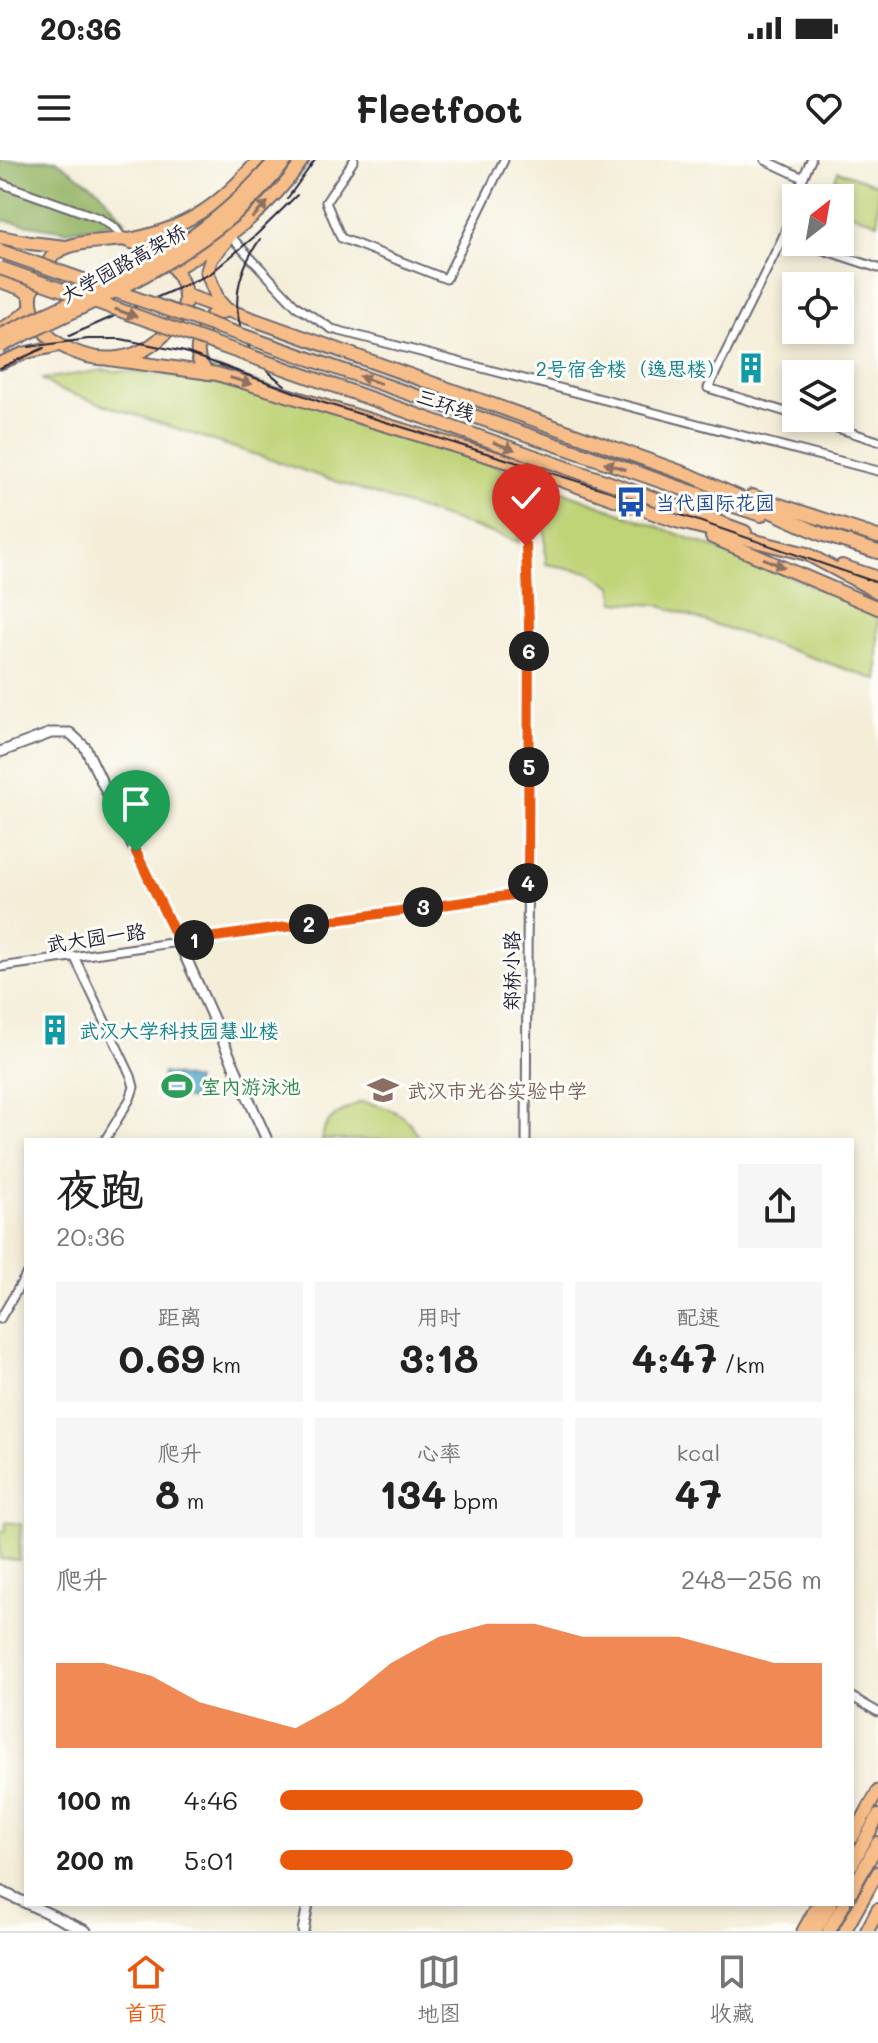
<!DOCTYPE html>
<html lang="zh">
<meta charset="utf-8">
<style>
body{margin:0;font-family:Mali,"LXGW WenKai TC",sans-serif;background:#f6f6f6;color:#222;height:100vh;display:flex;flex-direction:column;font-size:30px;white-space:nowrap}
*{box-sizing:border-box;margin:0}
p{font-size:26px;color:#767676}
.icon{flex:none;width:44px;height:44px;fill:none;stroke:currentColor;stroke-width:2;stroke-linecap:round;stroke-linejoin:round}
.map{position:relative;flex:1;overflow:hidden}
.sheet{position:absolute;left:24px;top:978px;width:830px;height:768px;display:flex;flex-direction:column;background:#fff;border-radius:0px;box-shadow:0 4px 12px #0003}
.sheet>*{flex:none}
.needle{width:52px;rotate:31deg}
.controls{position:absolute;left:782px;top:24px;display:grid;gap:16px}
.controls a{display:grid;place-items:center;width:72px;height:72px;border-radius:0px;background:#fff;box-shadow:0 4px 12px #0003;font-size:40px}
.pin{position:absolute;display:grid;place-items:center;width:68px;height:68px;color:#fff;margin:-82px -34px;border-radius:50% 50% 50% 0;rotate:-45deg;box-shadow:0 0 8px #0007}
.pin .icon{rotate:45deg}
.km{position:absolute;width:40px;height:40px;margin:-20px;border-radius:50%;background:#222;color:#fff;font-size:22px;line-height:40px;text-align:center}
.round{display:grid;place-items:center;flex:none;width:84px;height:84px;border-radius:0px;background:#f6f6f6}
.summary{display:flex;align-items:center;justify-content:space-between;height:136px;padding:0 32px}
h1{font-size:44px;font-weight:700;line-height:60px}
.metrics{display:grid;grid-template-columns:repeat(3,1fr);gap:12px;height:136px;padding:8px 32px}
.metrics div{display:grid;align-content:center;border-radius:0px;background:#f6f6f6;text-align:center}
.metrics b{font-size:40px;font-weight:700}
.metrics small{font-size:22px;font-weight:400}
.metrics p{font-size:22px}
.chart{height:224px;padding:16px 32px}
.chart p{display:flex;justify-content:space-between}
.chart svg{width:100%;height:144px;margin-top:8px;fill:#ea580c;opacity:.7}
ul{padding:0 32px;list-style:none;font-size:26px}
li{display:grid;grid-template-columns:128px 96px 1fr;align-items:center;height:60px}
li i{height:20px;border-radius:10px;background:#ea580c}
.status{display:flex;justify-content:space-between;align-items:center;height:56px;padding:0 40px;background:#fff;direction:ltr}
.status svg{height:22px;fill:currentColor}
header{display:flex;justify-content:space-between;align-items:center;height:104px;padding:0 32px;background:#fff;font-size:36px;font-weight:700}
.menu{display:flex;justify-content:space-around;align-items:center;height:112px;border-top:2px solid #e0e0e0;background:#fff;font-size:22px;color:#767676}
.menu a{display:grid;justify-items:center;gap:4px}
.menu .current{color:#ea580c}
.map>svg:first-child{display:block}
.green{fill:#bfd377;stroke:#707a59;stroke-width:2}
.forest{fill:#97b568;stroke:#5c6c52;stroke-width:2}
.water{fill:#50a7cc;stroke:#396484;stroke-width:2}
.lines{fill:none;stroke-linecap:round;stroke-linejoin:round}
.minor-casing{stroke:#6c6972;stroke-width:11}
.tertiary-casing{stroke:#6c6972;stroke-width:13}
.primary-casing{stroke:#6c6972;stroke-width:15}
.trunk-casing{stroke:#6c6972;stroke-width:16}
.minor{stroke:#fff;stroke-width:7}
.tertiary{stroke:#fff;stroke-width:9}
.primary{stroke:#f7bd88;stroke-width:11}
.trunk{stroke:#f7bd88;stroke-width:12}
.tram{stroke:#22223b;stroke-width:2}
.primary-bridge-casing{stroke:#6c6972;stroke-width:15;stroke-linecap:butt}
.trunk-bridge-casing{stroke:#6c6972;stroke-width:16;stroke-linecap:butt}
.primary-bridge{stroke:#f7bd88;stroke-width:11}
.trunk-bridge{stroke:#f7bd88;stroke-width:12}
.oneway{fill:#8c7062}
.route-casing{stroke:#fff;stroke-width:16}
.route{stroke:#ea580c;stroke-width:10}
.labels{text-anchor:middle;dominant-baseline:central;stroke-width:6;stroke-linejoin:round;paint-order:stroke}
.street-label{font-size:20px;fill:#22223b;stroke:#fdfcf7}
.culture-label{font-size:20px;fill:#0d838f;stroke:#fdfcf7;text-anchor:end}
.transit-label{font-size:20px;fill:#164399;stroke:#fdfcf7;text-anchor:start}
.leisure-label{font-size:20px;fill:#27864d;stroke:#fdfcf7;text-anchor:start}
.education-label{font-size:20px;fill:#785e54;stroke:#fdfcf7;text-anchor:start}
</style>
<div class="status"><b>20:36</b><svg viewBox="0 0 49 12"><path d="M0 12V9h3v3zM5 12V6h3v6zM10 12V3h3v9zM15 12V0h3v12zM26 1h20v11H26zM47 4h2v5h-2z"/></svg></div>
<header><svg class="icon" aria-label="menu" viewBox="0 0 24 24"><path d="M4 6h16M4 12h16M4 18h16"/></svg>Fleetfoot<svg class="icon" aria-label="heart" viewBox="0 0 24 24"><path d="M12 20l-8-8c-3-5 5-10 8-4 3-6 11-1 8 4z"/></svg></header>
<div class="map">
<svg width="878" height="1771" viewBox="0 0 878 1771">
<rect width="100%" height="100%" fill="#fdfcf7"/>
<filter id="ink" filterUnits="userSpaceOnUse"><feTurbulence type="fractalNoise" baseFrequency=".0125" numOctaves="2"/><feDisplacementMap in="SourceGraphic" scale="16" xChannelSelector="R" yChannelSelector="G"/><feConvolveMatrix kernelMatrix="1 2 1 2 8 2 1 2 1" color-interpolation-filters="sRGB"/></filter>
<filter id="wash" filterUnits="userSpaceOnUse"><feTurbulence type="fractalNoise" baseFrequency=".006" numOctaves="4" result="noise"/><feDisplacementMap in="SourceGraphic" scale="32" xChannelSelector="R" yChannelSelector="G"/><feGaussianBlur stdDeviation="1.8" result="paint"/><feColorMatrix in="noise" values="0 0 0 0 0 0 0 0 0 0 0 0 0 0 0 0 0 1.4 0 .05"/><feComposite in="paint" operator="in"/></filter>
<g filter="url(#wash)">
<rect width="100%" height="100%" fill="#f4eed9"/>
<g class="green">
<polygon points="838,11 878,25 878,63 840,49 840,38 829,38"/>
<polygon points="215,208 519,314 519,382 57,229 42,219 104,210 196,218"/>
<polygon points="543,326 551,327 785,414 878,457 878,520 658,445 615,442 612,426 589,412 546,404"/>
<path d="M361,942C387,946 410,953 420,980H322C322,959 344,950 361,942Z"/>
<polygon points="6,1362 21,1364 19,1400 0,1399 0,1371 5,1371"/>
</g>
<polygon class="forest" points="0,0 56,0 99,30 125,61 66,71 0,60"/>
<polygon class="water" points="163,913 196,920 192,940 159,933"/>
</g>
<g filter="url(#ink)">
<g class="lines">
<g class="minor-casing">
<g id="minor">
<polyline points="354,0 326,42 341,78 446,119 504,0"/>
<polyline points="765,0 803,18 811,0"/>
<polyline points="0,23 99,58 115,68 123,79"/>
<polyline points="230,76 296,146 332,169 878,311"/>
<polyline points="783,77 708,228 796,255"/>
<polyline points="796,81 783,77 803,18"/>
<polyline points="799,82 878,108"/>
<polyline points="805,258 878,281"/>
<polyline points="522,306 529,466 526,980"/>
<polyline points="74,796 131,916 134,927 130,939 105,980"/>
<polyline points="0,807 528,733"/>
<polyline points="0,1159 26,1115"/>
<polyline points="852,1537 878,1552"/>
</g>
</g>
<g class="tertiary-casing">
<g id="tertiary">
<polyline points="0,592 51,573 70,573 85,587 179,782 267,980"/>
<polyline points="0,1731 26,1743"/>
<polyline points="28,1744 86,1771"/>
<polyline points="303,1771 308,1744"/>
</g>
</g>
<g class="primary-casing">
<g id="primary">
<path d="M126,80C186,69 219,46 258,0"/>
<path d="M175,109C228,79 268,51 303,0"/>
<polyline points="0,169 12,163 32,148"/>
<polyline points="0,203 25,193 61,185"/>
<polyline points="852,1678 878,1631"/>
<polyline points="803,1771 818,1744"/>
<polyline points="845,1771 878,1712"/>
</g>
</g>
<g class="trunk-casing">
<g id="trunk">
<polyline points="0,77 30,83 66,87"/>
<path d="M123,79C149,87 173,97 183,125C185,132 187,141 183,149C180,156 174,163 169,169C141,203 97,207 59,184C41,173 25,148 33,127C36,120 41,113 46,106C49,102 52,95 57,92C75,80 102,82 123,79Z"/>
<polyline points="0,121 23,129 31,136"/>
<polyline points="185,135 692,316 821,374 878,392"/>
<polyline points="109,199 217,214 522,306 676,361 807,394 878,432"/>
<path d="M208,213C189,195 200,176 211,156L227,150L218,140L207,112L211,99L230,76"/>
<polyline points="689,331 761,355"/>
<polyline points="752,336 878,377"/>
<polyline points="681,348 745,372"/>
<polyline points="712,377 878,448"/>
<polyline points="842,406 878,418"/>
<polyline points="852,1704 878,1656"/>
<polyline points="852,1730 878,1683"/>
<polyline points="815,1771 830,1744"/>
<polyline points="829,1771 844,1744"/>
<polyline points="867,1771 878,1750"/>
</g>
</g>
<use href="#minor" class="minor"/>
<use href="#tertiary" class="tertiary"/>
<use href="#primary" class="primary"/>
<use href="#trunk" class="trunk"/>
<g class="tram">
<polyline points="287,39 315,0"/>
<path d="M260,79C223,132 231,187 285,225"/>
<polyline points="69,176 210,114 254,77 297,35"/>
<polyline points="29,187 88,179 121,179 185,192 321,242 632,338 878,423"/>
<polyline points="0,208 44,188"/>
</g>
<g class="primary-bridge-casing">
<g id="primary-bridge">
<path d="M0,175C59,147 121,121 177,86C214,63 247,32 275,0"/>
<path d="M0,187C102,137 216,93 287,0"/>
</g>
</g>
<g class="trunk-bridge-casing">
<g id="trunk-bridge">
<polyline points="0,91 689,331"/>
<polyline points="0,108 681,348"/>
</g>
</g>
<use href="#primary-bridge" class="primary-bridge"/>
<use href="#trunk-bridge" class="trunk-bridge"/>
</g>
<defs><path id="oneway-solid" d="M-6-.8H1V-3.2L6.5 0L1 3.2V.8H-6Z" transform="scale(2)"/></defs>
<g class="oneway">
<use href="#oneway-solid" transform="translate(260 50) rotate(-46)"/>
<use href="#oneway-solid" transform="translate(126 153) rotate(19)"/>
<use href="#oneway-solid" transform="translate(370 220) rotate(-161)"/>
<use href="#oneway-solid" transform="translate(241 221) rotate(17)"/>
<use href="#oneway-solid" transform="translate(504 286) rotate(19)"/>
<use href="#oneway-solid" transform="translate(615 306) rotate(-161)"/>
<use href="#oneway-solid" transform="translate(774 403) rotate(23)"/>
</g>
</g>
<g class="lines" filter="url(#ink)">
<g class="route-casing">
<polyline id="route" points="136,692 179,782 528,733 529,466 526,386"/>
</g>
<use href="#route" class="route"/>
</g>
<defs>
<g id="building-bare" transform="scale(2.4)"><path d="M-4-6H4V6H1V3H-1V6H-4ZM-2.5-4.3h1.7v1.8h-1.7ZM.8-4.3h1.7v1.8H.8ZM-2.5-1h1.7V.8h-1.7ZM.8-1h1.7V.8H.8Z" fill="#0f9aa8" stroke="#fdfcf7" stroke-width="2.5" paint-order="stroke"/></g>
<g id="bus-bare" transform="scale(2.4)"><path d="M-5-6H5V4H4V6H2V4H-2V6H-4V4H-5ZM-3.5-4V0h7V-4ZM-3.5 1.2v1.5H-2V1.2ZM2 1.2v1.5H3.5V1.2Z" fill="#1a4fb4" stroke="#fdfcf7" stroke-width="2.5" paint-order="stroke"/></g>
<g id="stadium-bare" transform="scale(2.4)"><path d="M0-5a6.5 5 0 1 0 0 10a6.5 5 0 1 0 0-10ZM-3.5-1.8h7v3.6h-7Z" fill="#2e9e5b" stroke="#fdfcf7" stroke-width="2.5" paint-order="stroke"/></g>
<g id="school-bare" transform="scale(2.4)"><path d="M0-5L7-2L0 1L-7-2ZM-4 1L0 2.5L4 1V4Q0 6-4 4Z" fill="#8d6e63" stroke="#fdfcf7" stroke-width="2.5" paint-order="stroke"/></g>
</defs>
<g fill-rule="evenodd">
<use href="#building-bare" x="751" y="208"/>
<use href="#bus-bare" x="631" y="342"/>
<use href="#building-bare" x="55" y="870"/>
<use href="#stadium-bare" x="177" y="926"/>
<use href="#school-bare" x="383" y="930"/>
</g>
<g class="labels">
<g class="street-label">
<text transform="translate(123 103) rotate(-29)">大学园路高架桥</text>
<text transform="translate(446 244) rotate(19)">三环线</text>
<text transform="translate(96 777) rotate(-8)">武大园一路</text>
<text transform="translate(511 811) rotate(-90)">郑桥小路</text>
</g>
<g class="culture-label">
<text x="727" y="208">2号宿舍楼（逸思楼）</text>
<text x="79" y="870" text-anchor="start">武汉大学科技园慧业楼</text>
</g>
<g class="transit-label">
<text x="655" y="342">当代国际花园</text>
</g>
<g class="leisure-label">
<text x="201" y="926">室内游泳池</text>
</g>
<g class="education-label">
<text x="407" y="930">武汉市光谷实验中学</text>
</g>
</g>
</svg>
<div class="controls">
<a><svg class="needle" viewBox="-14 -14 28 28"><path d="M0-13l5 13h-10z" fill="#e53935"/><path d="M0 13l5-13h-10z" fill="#767676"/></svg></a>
<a><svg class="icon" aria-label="locate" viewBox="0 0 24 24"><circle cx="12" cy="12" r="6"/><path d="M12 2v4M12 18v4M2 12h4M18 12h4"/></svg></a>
<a><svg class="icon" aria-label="layers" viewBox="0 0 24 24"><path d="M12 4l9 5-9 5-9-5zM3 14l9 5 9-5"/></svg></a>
</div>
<div class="pin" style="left:136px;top:692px;background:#1e9e55"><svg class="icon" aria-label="arrive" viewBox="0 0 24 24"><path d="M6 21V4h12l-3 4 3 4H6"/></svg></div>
<div class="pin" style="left:526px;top:386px;background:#d93025"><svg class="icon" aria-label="check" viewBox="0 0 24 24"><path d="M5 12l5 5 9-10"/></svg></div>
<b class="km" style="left:194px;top:780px">1</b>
<b class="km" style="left:309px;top:764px">2</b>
<b class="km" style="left:423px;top:747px">3</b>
<b class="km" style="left:528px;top:723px">4</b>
<b class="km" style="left:529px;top:607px">5</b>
<b class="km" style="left:529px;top:491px">6</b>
<section class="sheet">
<div class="summary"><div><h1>夜跑</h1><p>20:36</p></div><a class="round"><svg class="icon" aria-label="share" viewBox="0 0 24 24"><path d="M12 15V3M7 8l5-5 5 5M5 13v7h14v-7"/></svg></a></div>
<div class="metrics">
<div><p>距离</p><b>0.69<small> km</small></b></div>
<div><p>用时</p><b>3:18</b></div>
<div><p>配速</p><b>4:47<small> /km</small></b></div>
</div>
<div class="metrics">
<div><p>爬升</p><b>8<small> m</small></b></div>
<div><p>心率</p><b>134<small> bpm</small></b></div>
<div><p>kcal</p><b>47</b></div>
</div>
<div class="chart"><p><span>爬升</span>248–256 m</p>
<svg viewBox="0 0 160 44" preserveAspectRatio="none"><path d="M0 44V18L10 18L20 22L30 30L40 34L50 38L60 30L70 18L80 10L90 6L100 6L110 10L120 10L130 10L140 14L150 18L160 18V44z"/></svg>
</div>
<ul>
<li><b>100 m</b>4:46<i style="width:67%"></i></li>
<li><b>200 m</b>5:01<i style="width:54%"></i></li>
</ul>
</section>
</div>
<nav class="menu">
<a class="current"><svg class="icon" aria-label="home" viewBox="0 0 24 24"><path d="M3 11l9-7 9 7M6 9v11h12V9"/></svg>首页</a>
<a><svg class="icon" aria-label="map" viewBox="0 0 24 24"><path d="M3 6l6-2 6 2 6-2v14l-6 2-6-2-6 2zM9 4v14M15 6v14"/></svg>地图</a>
<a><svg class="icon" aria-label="saved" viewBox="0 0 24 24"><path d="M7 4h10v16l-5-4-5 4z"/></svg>收藏</a>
</nav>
